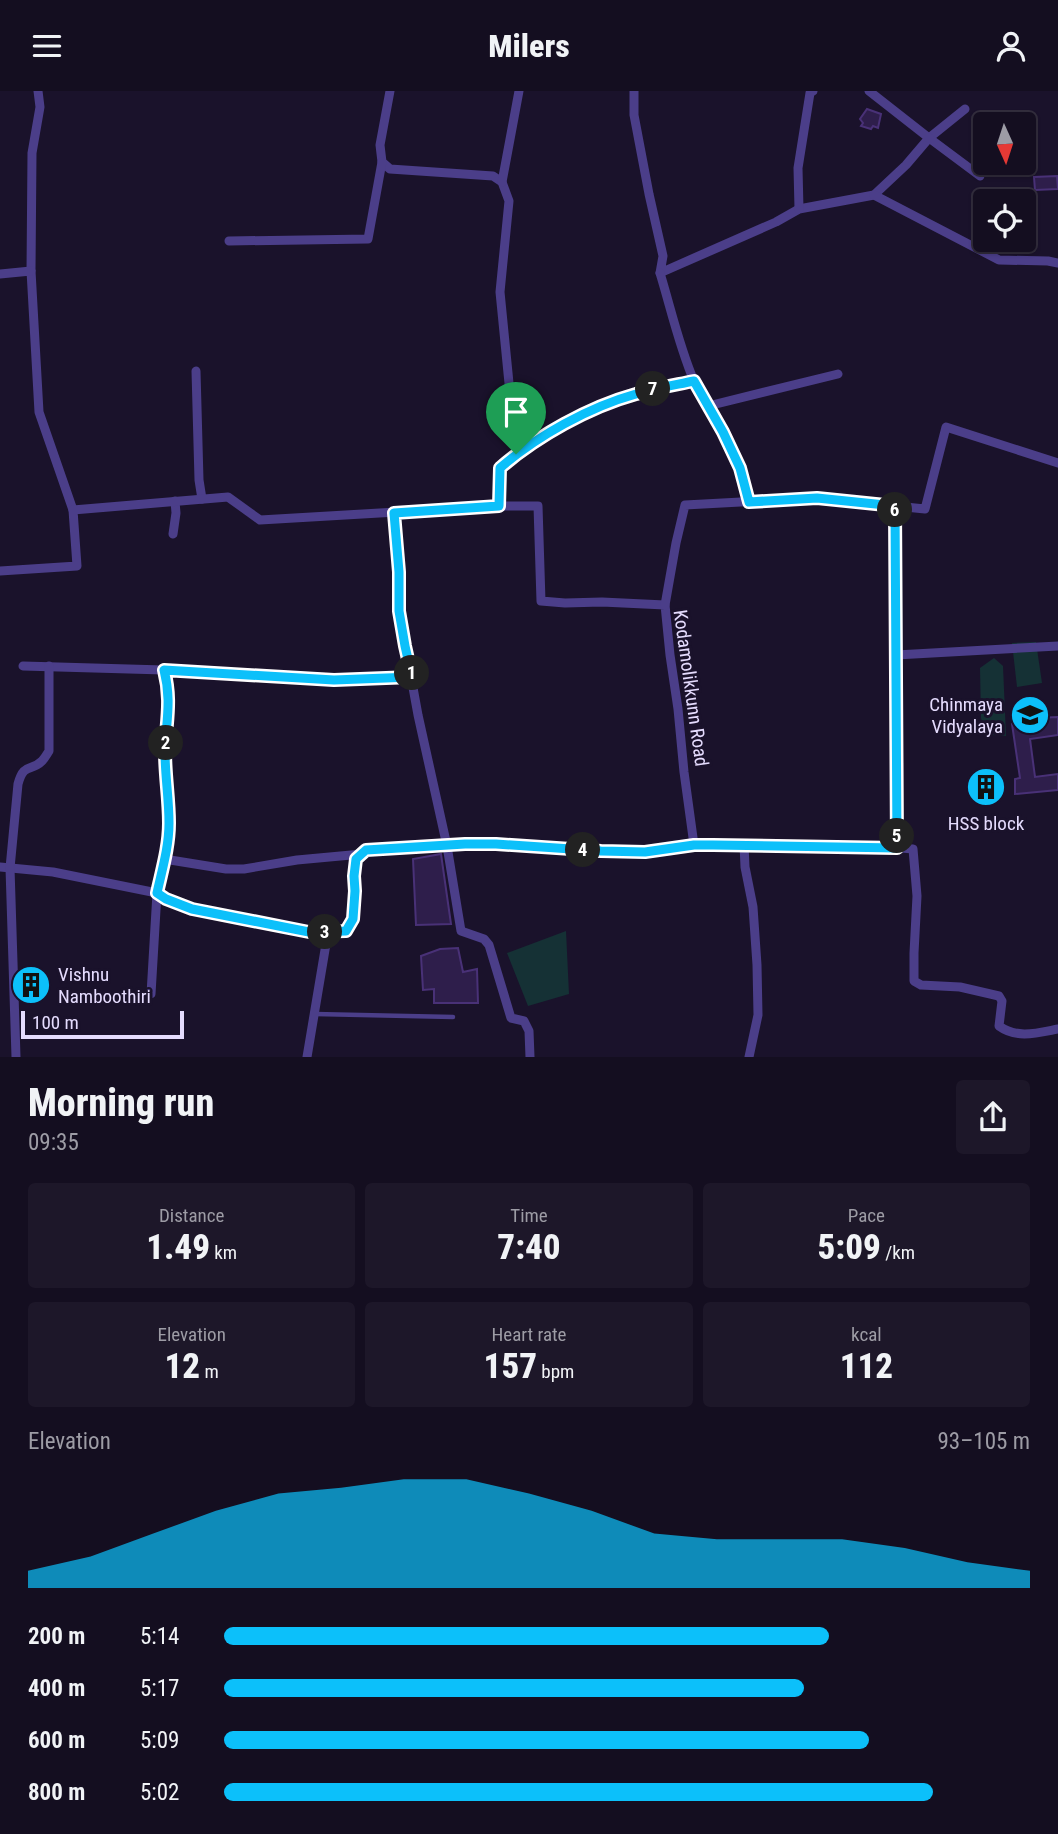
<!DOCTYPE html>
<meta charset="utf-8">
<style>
body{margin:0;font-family:"Roboto Condensed",sans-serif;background:#1d1729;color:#f1f3f6;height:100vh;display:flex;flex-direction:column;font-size:26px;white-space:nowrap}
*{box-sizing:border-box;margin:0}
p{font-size:23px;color:#9d9ca5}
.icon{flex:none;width:38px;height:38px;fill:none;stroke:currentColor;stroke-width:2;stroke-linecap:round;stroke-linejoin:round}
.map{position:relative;height:966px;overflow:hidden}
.sheet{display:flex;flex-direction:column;background:#140e20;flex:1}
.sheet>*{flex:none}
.needle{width:46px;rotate:177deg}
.buttons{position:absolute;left:973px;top:21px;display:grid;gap:14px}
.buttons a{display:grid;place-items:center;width:63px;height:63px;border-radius:7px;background:#140e20;box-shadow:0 2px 5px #0004,0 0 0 2px #332e3e;font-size:35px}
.scale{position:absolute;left:21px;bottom:18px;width:163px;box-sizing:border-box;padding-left:7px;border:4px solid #e5dcfe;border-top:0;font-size:19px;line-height:24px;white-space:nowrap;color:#e5dcfe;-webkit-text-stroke:5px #1a122b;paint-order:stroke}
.pin{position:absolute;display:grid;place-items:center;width:60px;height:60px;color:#fff;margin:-72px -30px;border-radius:50% 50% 50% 0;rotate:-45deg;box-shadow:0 0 7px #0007}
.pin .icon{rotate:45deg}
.km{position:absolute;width:35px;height:35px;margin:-18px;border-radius:50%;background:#222;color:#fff;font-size:19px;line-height:35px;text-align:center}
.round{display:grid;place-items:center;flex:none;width:74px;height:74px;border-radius:7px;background:#1d1729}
.headline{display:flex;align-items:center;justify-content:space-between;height:119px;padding:0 28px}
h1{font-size:38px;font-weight:800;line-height:52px}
.metrics{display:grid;grid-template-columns:repeat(3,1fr);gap:10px;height:119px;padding:7px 28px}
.metrics div{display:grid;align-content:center;border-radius:7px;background:#1d1729;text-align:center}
.metrics b{font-size:35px;font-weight:800}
.metrics small{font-size:19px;font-weight:400}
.metrics p{font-size:19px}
.chart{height:196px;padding:14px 28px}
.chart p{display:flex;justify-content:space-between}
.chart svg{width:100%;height:126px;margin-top:7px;fill:#0cc0fa;opacity:.7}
ul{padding:0 28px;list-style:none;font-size:23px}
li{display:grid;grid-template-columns:112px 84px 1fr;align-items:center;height:52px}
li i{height:18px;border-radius:9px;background:#0cc0fa}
header{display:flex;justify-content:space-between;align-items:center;height:91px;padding:0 28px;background:#140e20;font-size:32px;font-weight:800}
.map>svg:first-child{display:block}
.green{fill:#153135}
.building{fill:#2e1e4b;stroke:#493177;stroke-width:2}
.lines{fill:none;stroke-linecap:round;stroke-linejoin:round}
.service{stroke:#4b3e89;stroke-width:4.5}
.minor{stroke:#4b3e89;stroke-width:9}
.route-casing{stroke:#fff;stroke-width:14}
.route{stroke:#0cc0fa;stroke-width:9}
.labels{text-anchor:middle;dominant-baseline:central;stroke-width:6;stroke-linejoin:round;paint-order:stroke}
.street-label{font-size:19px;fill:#e5dcfe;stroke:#1a122b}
.poi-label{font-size:19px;fill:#e5dcfe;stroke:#1a122b;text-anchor:end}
</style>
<header><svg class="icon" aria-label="menu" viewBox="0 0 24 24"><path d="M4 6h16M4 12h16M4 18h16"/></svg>Milers<svg class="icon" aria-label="person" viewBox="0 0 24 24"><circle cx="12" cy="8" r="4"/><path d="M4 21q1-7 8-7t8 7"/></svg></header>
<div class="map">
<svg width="1058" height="966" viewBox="0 0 1058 966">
<rect width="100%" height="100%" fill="#1a122b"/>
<g class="green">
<polygon points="1036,551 1042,592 1017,596 1012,552"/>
<polygon points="994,567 1003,575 1006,645 991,644 984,640 981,627 980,577"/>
<polygon points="566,840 569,903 528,915 507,862"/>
</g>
<g class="building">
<polygon points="867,18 881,23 878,37 873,35 871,38 861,35 863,32 860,28"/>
<polygon points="1057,85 1058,98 1035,99 1034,86"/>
<polygon points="1058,626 1058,644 1030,648 1035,686 1058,683 1058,699 1015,703 1015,688 1020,687 1012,633 1036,627"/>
<polygon points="997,685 1002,700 976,704 969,692"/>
<polygon points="441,763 451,833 416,834 413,768"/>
<polygon points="458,857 463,881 477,878 478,912 434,912 434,898 423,899 421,865 440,858"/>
<polygon points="44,882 44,903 21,907 20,885"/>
</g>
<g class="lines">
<polyline class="service" points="315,923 453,926"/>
<g class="minor">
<polyline points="38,0 40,16 32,62 31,180 39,321 73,419"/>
<polyline points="390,0 380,54 382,71 390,78 493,85 502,91 509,110 500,201 516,363"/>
<polyline points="634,0 634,24 649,103 663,165 660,182 776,131 799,118 874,104 906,74 929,47 965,18"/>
<polyline points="869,0 929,47 980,85"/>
<polyline points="502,91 519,0"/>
<polyline points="874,104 999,169 1048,170 1058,172"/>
<polyline points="799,118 798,77 810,2 813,0"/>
<polyline points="229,150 368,148 382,71"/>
<path d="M660,182C671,218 679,255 694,290C622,303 556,329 500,377L499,415H538L541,510L565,512L602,511L665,514L670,564L678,618L684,681L694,754L744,753"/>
<polyline points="0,183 31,180"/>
<polyline points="196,280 199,389 202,408"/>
<polyline points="694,290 740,377 749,410"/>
<polyline points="708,315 838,283"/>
<polyline points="895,415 897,757"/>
<polyline points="394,422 399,481 399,520 418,624 447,755 461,840 484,848 489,854 511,927 524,930 529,940 530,966"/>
<polyline points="173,443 176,422 175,410"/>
<polyline points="0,480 77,475 73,419 228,406 260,429 499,415"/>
<polyline points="665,514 676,452 685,414 816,407 925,418 946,336 1058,372"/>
<polyline points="896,564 1058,555"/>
<polyline points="23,575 164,579 334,589 412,586"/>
<polyline points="164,768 226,778 244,778 297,769 362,763"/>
<path d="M0,776L53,781L157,802C179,816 203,819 229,825C267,834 306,843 346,840L353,828L355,800L354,785L356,768L366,759L465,753H496L601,760L645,761L694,754"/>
<polyline points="151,903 157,802 168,752 169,732 165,661 169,616 168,595 164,579"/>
<path d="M16,966L10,777L18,693C24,671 31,681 42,670C45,667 47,663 49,660V575"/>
<polyline points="307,966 328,841"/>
<path d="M749,966L758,924L757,874L753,816L745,776L744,753L820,757L879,755L913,758L917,805L914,862V890L921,894L960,896L999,905L1002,910L999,935C1017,948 1037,942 1058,938"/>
</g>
</g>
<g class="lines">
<g class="route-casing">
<path id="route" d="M694,290L723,341L740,377L749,411L817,407L895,415L897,757L713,754H694L645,761L601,760L496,753H465L366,759L356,768L354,785L355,800L353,828L346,840L309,841L192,818L166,808L157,802C162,779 169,756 169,732C169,708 165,684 165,661C166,630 172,610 164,579L334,589L412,586L405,555L399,520V481L394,422L499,415L500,377C537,345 589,316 636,303C655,297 675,294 694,290Z"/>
</g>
<use href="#route" class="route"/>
</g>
<defs>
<g id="school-disc" transform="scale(2.0125)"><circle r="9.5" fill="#0cc0fa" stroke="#1a122b"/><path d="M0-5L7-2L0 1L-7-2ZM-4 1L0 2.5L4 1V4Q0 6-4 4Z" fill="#111"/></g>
<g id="building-disc" transform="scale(2.0125)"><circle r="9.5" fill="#0cc0fa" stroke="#1a122b"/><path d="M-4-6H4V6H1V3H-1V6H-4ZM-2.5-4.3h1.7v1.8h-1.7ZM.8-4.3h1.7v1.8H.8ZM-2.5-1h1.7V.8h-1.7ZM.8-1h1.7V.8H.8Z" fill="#111"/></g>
</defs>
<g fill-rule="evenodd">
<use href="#school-disc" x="1030" y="624"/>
<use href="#building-disc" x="986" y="696"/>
<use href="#building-disc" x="31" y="894"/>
</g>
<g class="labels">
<g class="street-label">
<text transform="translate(691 597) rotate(82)">Kodamolikkunn Road</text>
</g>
<g class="poi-label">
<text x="1003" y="613">Chinmaya<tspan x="1003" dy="22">Vidyalaya</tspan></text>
<text x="986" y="732" text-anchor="middle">HSS block</text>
<text x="58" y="883" text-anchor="start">Vishnu<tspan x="58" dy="22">Namboothiri</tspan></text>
</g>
</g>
</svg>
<div class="buttons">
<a><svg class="needle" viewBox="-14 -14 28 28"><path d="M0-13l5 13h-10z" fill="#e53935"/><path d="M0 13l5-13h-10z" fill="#9d9ca5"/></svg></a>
<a><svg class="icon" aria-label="locate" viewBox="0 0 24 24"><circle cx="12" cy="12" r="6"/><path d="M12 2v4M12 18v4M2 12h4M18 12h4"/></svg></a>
</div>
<div class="scale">100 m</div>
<div class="pin" style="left:516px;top:363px;background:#1e9e55"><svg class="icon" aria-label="arrive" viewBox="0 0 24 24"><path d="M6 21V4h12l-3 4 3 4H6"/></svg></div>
<b class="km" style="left:412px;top:582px">1</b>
<b class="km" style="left:166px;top:652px">2</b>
<b class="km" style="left:325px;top:841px">3</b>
<b class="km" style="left:583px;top:759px">4</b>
<b class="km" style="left:897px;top:745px">5</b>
<b class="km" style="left:895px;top:419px">6</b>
<b class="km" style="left:653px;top:298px">7</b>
</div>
<section class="sheet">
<div class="headline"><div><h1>Morning run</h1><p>09:35</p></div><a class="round"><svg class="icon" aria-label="share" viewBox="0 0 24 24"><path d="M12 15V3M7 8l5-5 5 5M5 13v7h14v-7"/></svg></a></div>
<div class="metrics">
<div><p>Distance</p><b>1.49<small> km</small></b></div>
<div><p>Time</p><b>7:40</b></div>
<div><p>Pace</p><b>5:09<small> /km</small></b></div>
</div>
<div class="metrics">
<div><p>Elevation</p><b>12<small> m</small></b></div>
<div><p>Heart rate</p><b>157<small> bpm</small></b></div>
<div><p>kcal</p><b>112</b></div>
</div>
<div class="chart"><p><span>Elevation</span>93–105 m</p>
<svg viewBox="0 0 160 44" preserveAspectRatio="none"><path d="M0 44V38L10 33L20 25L30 17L40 11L50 9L60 6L70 6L80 11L90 17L100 25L110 27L120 27L130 27L140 30L150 35L160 38V44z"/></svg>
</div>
<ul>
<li><b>200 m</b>5:14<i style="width:75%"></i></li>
<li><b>400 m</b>5:17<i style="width:72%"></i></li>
<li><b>600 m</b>5:09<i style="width:80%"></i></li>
<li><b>800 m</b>5:02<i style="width:88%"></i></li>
</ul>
</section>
